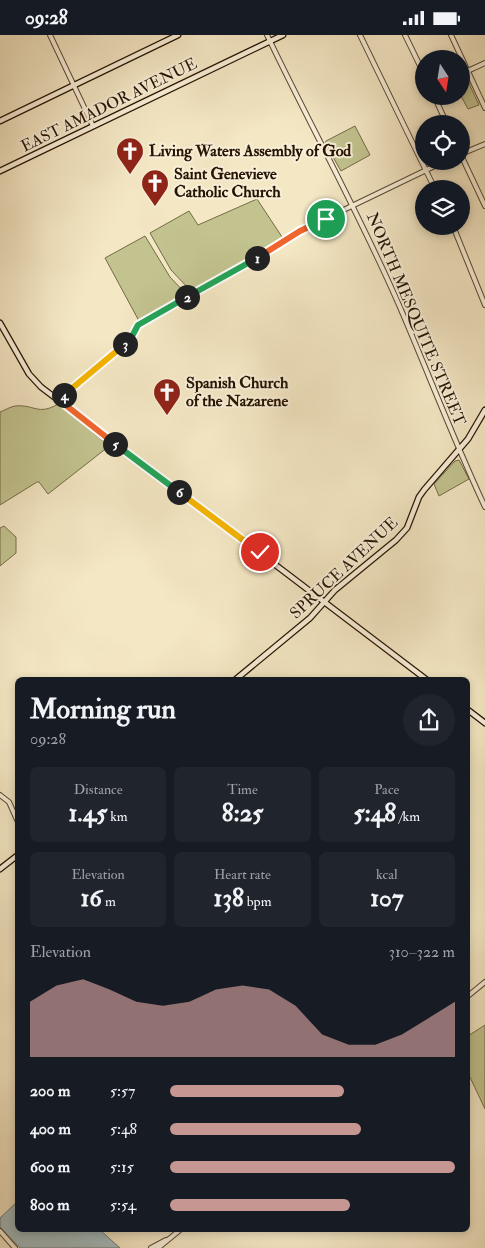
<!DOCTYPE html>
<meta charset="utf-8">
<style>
body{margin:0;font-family:"IM FELL Double Pica",serif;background:#20242c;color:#f1f3f6;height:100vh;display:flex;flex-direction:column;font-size:19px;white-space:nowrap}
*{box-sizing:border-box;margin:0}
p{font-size:16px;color:#9ea1a6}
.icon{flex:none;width:28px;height:28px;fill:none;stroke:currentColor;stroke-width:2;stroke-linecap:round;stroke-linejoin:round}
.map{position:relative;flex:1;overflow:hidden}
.sheet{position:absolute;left:15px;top:642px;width:455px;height:555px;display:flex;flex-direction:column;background:#171b24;border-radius:8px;box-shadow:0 2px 8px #0003}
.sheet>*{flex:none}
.needle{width:32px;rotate:168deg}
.tools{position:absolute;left:415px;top:15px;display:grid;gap:10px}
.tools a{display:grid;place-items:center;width:55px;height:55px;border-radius:50%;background:#171b24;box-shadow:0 2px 8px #0003;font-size:25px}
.pin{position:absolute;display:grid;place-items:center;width:42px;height:42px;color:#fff;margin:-21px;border:2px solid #fff;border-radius:50%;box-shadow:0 1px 5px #0007}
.km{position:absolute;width:25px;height:25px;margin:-12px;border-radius:50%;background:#222;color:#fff;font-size:14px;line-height:25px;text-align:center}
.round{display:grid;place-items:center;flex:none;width:52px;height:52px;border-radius:26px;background:#20242c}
.overview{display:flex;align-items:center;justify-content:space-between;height:85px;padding:0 15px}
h1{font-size:28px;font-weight:800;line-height:38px}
.metrics{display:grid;grid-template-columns:repeat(3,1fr);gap:8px;height:85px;padding:5px 15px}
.metrics div{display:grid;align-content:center;border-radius:8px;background:#20242c;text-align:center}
.metrics b{font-size:25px;font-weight:800}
.metrics small{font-size:14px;font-weight:400}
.metrics p{font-size:14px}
.chart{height:140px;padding:10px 15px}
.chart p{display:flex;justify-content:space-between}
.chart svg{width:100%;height:90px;margin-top:5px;fill:#c59692;opacity:.7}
ul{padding:0 15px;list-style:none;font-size:16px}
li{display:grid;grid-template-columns:80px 60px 1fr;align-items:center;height:38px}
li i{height:12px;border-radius:6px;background:#c59692}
.status{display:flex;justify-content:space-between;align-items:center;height:35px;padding:0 25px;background:#171b24;direction:ltr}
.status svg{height:14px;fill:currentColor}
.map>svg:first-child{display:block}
.green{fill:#c2c38f;stroke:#746b48}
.water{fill:#a2bcc0;stroke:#707874}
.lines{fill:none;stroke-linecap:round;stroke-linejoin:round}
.tertiary-casing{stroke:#5a4832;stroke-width:6}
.secondary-casing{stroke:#261301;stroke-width:7}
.tertiary{stroke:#f8efd9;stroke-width:4}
.secondary{stroke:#f8efd9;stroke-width:4.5}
.split-1-casing{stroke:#fff;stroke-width:10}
.split-2-casing{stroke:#fff;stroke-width:10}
.split-3-casing{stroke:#fff;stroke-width:10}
.split-4-casing{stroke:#fff;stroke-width:10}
.split-5-casing{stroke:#fff;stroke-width:10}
.split-6-casing{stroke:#fff;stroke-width:10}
.split-7-casing{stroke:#fff;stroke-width:10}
.split-8-casing{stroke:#fff;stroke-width:10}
.split-1{stroke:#f0652b;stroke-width:6}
.split-2{stroke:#22a559;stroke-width:6}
.split-3{stroke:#22a559;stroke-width:6}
.split-4{stroke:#f5b400;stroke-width:6}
.split-5{stroke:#f0652b;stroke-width:6}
.split-6{stroke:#22a559;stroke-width:6}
.split-7{stroke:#f5b400;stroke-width:6}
.split-8{stroke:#f5b400;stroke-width:6}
.labels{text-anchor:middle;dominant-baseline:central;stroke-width:4;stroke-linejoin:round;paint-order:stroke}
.street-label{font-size:16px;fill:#261301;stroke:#f8efd9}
.poi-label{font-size:16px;font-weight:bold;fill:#261301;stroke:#f8efd9;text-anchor:start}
</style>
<div class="status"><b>09:28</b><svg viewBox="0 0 49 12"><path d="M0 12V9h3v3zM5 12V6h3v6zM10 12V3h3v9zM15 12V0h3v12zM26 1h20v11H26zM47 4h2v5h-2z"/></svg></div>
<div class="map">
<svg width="485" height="1213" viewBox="0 0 485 1213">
<rect width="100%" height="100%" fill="#f4e7c4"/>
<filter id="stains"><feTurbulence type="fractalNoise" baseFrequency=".004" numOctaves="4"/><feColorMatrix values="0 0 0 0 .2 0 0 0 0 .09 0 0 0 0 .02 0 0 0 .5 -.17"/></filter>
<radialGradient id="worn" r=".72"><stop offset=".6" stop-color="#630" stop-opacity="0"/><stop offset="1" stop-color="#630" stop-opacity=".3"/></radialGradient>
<g class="green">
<polygon points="465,40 479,70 468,74 461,61 461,42"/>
<polygon points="355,91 370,120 341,136 325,108 326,106"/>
<polygon points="257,164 284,205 191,256 171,235 150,198 189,176 198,190"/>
<polygon points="145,201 170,242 186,259 139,286 105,223"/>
<path d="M58,369L108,410V412L48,459L39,447H37L0,470V377C5,375 10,372 15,371C34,369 38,381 58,369Z"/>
<polygon points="459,425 469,444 439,461 434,449 455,426"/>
<polygon points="4,491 16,502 16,518 0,531 0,493"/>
<polygon points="485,990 485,1074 468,1038 468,1001"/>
</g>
<polygon class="water" points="17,1167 18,1195 100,1195 120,1213 20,1213 0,1192 0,1183"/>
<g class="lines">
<g class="tertiary-casing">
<g id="tertiary">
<polyline points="50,0 93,91"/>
<path d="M267,0C310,90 359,178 399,270C428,337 454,406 485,472"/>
<polyline points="360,0 435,154"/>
<polyline points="405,0 424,39"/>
<polyline points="451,0 485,73"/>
<polyline points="461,39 485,28"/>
<polyline points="434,61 447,89"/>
<polyline points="461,119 485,109"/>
<polyline points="461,120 485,171"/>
<polyline points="453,191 485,270"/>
<polyline points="58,364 130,305 139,290 281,209 300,196 445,126"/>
<polyline points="0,760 9,767 18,787"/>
<polyline points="468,961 485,947"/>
<polyline points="0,1196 15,1213"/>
<polyline points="151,1213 166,1205"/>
<polyline points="158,1213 180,1195"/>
</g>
</g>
<g class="secondary-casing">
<g id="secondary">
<polyline points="0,86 178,0"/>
<polyline points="0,136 283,0"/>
<polyline points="0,288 29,339 41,352 427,645"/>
<polyline points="235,645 310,583 335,555 396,505 407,493 419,462 424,455 468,404 485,375"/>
<polyline points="468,675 485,688"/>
<polyline points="0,834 18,820"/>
</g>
</g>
<use href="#tertiary" class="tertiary"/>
<use href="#secondary" class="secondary"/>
</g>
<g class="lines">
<g class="split-1-casing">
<polyline id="split-1" points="257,223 300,196 326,184"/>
</g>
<g class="split-2-casing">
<polyline id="split-2" points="187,262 257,223"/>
</g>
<g class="split-3-casing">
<polyline id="split-3" points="125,309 130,305 138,290 187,262"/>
</g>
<g class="split-4-casing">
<polyline id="split-4" points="64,360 125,309"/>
</g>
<g class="split-5-casing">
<polyline id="split-5" points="64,360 58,364 115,409"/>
</g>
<g class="split-6-casing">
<polyline id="split-6" points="115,409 179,457"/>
</g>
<g class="split-7-casing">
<polyline id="split-7" points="179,457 243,505"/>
</g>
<g class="split-8-casing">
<polyline id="split-8" points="243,505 260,517"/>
</g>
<use href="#split-1" class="split-1"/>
<use href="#split-2" class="split-2"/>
<use href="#split-3" class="split-3"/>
<use href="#split-4" class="split-4"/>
<use href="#split-5" class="split-5"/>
<use href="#split-6" class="split-6"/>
<use href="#split-7" class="split-7"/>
<use href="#split-8" class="split-8"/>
</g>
<defs>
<g id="church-pin" transform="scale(1.4375)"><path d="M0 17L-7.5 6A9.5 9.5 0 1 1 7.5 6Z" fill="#8f2418" stroke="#f8efd9"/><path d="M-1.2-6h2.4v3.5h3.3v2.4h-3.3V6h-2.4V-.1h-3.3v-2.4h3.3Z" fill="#fff"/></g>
</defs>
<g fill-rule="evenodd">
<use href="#church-pin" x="130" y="116"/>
<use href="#church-pin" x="155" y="148"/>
<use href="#church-pin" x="167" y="357"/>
</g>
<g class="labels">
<g class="street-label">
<text transform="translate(109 70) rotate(-26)">EAST AMADOR AVENUE</text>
<text transform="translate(416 284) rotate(67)">NORTH MESQUITE STREET</text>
<text transform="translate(344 533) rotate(-43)">SPRUCE AVENUE</text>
</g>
<g class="poi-label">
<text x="149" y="116">Living Waters Assembly of God</text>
<text x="174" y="139">Saint Genevieve<tspan x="174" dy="18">Catholic Church</tspan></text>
<text x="186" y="348">Spanish Church<tspan x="186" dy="18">of the Nazarene</tspan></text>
</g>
</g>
<rect width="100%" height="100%" filter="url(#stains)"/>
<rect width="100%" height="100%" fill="url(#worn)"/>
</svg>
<div class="tools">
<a><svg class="needle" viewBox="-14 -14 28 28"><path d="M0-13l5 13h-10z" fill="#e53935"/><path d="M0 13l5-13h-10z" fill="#9ea1a6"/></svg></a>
<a><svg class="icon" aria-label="locate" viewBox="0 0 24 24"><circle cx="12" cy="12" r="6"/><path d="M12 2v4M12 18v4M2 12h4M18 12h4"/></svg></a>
<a><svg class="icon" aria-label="layers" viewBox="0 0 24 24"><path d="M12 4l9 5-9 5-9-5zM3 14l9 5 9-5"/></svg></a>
</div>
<div class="pin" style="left:326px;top:184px;background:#1e9e55"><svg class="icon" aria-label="arrive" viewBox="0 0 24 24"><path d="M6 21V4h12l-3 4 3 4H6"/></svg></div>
<div class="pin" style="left:260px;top:517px;background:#d93025"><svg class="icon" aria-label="check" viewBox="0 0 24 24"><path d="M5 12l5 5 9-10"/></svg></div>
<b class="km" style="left:257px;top:223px">1</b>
<b class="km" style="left:187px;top:262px">2</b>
<b class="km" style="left:125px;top:309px">3</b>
<b class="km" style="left:64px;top:360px">4</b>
<b class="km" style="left:115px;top:409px">5</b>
<b class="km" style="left:179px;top:457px">6</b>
<section class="sheet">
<div class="overview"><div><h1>Morning run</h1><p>09:28</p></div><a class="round"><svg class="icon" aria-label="share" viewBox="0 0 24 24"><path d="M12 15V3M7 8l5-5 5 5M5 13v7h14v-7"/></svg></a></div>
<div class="metrics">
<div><p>Distance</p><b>1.45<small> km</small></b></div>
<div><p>Time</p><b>8:25</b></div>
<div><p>Pace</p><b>5:48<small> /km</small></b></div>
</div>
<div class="metrics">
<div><p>Elevation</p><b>16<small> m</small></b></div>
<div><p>Heart rate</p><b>138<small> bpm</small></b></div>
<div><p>kcal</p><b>107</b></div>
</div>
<div class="chart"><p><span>Elevation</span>310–322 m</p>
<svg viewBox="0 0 160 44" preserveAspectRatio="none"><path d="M0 44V17L10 9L20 6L30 11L40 17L50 19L60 17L70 11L80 9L90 11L100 19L110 33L120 38L130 38L140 33L150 25L160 17V44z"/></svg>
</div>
<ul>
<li><b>200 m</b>5:57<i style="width:61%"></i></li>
<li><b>400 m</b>5:48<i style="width:67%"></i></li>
<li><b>600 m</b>5:15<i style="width:100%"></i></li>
<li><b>800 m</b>5:54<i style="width:63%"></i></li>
</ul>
</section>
</div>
